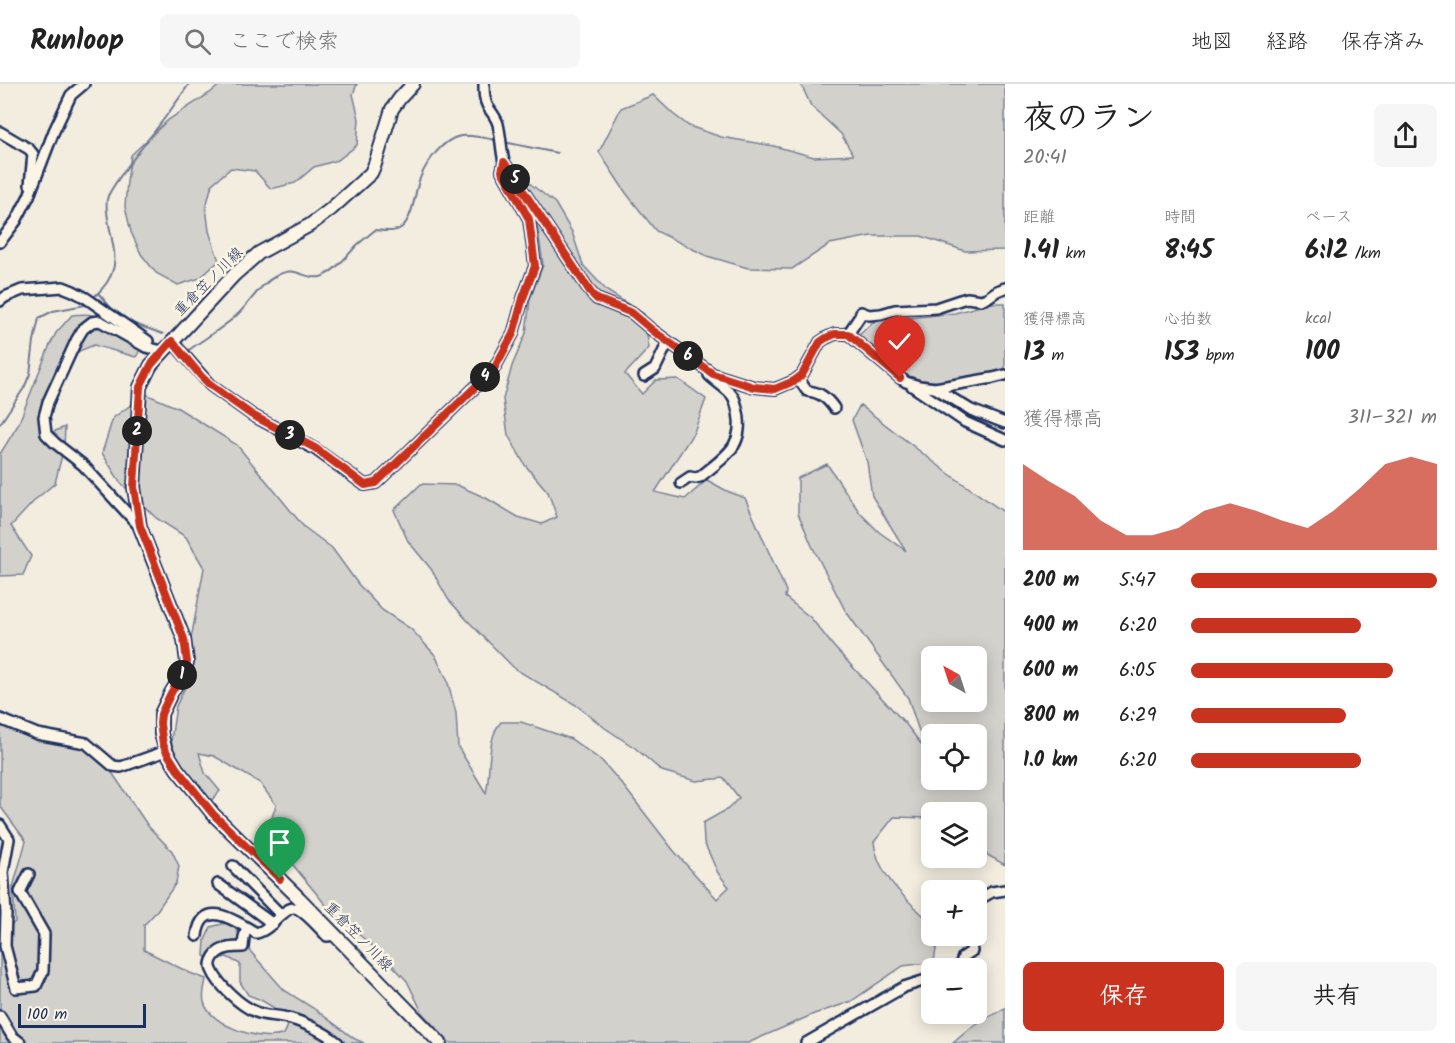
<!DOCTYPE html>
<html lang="ja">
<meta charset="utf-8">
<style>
body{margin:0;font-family:Kalam,"Klee One",sans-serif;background:#f6f6f6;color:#222;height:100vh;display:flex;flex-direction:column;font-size:22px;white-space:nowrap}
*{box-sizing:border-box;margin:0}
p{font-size:20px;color:#767676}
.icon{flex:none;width:33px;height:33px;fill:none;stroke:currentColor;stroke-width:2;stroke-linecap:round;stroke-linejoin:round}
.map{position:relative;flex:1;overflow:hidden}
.side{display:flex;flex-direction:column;background:#fff;width:450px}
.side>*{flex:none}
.needle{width:39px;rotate:321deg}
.tools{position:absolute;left:921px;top:562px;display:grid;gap:12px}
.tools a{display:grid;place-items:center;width:66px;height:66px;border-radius:9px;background:#fff;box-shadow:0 3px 15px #0003;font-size:30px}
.scale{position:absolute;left:18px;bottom:15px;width:128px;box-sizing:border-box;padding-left:6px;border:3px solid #1b2f5e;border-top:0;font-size:16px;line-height:21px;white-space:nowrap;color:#1b2f5e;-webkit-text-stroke:4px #fcf5e5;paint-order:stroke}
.pin{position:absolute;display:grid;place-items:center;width:51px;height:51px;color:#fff;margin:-62px -26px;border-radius:50% 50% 50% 0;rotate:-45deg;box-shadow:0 0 6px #0007}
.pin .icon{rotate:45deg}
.km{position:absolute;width:30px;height:30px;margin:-15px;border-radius:50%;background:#222;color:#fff;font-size:16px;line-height:30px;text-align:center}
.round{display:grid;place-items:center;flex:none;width:63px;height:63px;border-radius:9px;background:#f6f6f6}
.head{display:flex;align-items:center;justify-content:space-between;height:102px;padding:0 18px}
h1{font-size:33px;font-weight:600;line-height:45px}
.figures{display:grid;grid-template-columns:repeat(3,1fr);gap:9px;height:102px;padding:6px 18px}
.figures div{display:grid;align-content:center}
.figures b{font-size:26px;font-weight:600}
.figures small{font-size:16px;font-weight:400}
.figures p{font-size:16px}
.chart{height:168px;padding:12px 18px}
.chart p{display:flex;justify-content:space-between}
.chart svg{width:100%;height:108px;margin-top:6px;fill:#c8321e;opacity:.7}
.primary-button{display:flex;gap:12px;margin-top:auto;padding:12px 18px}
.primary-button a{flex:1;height:69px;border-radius:9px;background:#c8321e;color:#fff;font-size:24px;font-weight:600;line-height:69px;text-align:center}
.primary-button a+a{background:#f6f6f6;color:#222}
ul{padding:0 18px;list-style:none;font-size:20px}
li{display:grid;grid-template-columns:96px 72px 1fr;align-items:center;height:45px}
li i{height:15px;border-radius:8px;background:#c8321e}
header{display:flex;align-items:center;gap:36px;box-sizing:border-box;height:84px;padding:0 30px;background:#fff;border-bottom:2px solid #e0e0e0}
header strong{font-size:28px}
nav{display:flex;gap:33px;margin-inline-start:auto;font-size:21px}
.search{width:420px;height:54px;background:#f6f6f6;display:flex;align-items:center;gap:15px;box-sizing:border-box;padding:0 21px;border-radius:9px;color:#767676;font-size:22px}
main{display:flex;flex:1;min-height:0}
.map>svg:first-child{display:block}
.green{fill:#d3d1cc;stroke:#778095;stroke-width:1.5;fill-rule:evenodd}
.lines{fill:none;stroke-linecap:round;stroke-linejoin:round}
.stream{stroke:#707a91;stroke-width:2}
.street-casing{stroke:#1b2f5e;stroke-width:14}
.secondary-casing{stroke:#1b2f5e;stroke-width:16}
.street{stroke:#fcf5e5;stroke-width:9}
.secondary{stroke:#fcf5e5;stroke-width:12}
.route-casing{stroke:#fff;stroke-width:12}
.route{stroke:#c8321e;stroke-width:8}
.labels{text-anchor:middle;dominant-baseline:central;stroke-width:5;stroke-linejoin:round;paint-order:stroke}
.street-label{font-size:15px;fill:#1b2f5e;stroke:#fcf5e5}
</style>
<header>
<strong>Runloop</strong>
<div class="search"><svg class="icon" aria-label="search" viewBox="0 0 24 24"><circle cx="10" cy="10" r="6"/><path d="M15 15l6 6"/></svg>ここで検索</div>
<nav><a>地図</a><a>経路</a><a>保存済み</a></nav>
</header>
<main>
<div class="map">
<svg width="1005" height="959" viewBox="0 0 1005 959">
<rect width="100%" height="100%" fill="#f3ede0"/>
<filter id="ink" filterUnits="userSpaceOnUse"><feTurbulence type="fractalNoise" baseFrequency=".0167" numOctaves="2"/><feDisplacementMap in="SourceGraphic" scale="12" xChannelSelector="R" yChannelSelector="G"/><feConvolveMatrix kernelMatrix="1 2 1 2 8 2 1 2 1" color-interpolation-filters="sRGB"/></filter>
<g filter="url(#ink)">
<g class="green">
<polygon points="221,0 357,0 353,10 359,35 357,61 338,76 314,83 295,99 271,105 255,87 231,84 212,100 206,123 209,147 219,177 200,194 178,201 156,189 141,170 131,148 125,123 127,97 131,71 168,36 210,9"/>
<polygon points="801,0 1005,0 1005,166 965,167 921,152 871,152 830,160 792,185 748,184 707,172 656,147 626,109 599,68 621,24 653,11 673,30 689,42 721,53 774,62 814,73 853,71 841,50 811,22"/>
<path d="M528,98L555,119L572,148L583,181L607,207L644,230L649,264L625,290L642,310L656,296L678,295L706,315L694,348L655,408L685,415L707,396L727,407L745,414L786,507L785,513L811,534L834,563L905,639L925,665L908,614L845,526L812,462L798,429V394L827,380L860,429L879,448L906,467L872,412L867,378L852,336L860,321L948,389L1005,429V781L977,765L976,729H932L931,734L894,733L874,758C877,792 909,817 931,839L932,852H938L934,878L903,882L850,918L814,930L748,959H450L423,930L407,897L383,871L329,825L275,759L269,743L276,721L260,699L214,672L199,669L205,689L220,707L210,718L183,690L171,657L176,622L191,591V555L204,484L186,453L156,434L120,398L102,369L113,334L146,310L178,324L237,361L304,443L332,464L358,500L382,526L411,545L435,571L447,595L456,629L458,663L486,709C491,689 486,654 501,638H521L571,655L602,677L622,700L674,767L717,815L729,803L718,789L704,758L703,739L728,725L739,714L724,694L696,697L662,687L635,664L605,644L576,621L515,585L466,535L448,515L431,485L408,457L394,426L421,400L457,401L486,414L518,433L542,440L557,433L548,408L525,381L508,351L503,315L512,282L526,249L530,215L543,181L538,146L524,108ZM932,573H976V618H932ZM932,651H976V696H932Z"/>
<polygon points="991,219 1005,219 1005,286 997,288 943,298 921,296 903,290 857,253 873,238 955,229"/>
<path d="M72,231C78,231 86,229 92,231C105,233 130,256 140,266L136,273L94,261L74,269L47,315L46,351L65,343L64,363L55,399L36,415L11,442L31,472L23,491L0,492V370L18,341L49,263L56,249Z"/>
<path d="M0,642L21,644L72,658L87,665L101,677L113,690L148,742L172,767L179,782L176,799L156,828L144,841V866L190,889L206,895C205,901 202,911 204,918C210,942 263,959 284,950C286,947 288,941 289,937L276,925L261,916L248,911L240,898V880L227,873L212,876L204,872L205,856L211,843L230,838L241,852L250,867L284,906L313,924L355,955L364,959H0V850L15,838L13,803L26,757L0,722Z"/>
<polygon points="1005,924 1005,959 953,959 974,941"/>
</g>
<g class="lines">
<g class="stream">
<polyline points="504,58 557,69"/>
<polyline points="98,209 112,225 132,239 163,250"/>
<path d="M93,214C124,186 114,170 108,135C107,127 105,119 108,112C114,99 128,82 137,70C155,47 173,24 189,0"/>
<path d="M181,261L189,266C205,254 223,244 237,231C251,218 259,201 276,192C296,180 303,196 320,193C332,191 349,170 357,161C363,156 369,151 375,146C384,147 395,149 402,143C412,134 414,115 417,104C421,85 441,55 461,52C474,51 486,54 499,57"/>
<polyline points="0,340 24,304 30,290 34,257 39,234 53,227 85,221 88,218"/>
</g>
<g class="street-casing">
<g id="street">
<path d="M484,0C484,8 484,16 488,23C492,29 496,33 498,40C501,53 501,65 504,78L591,209L597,215L632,229L652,246L713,290L754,303L775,305L794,297L802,291L820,258L826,254L835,250H848L900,294L906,298L919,302L935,304L993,294L1005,291"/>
<polyline points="0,48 29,65 33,70 30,101"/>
<polyline points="0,158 16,137 29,112 54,47 71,11 84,0"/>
<polyline points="0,217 5,213 22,206 63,203 73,207 86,214 148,257"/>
<polyline points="848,250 860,232 861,228 869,231 881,230 895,226 936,224 960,216 967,214 981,216 987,214 997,207 1005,204"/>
<polyline points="172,257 210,301 252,331 315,365 365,401 376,399 494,285 513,250 523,214 535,182 529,135 502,87 504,78"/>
<polyline points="644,292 655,285 668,258"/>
<path d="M798,294L807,307C820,308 827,314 834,324"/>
<polyline points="912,302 965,338 1005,356"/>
<polyline points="935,304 971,326 1005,339"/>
<path d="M681,399L690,393L695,394L700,393C724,373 745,363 738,328C736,321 736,315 731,310C725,303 716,298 709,291"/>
<polyline points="140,443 83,381 55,359 46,350 44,333 48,318 77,255 83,245 92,238 100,237 146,263 162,267"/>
<polyline points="0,635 37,650 86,659 113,682 121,683 166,667"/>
<polyline points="0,741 9,755 3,788 6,829 5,862 16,904 36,902 43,887 44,850 20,808 29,790"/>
<polyline points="233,782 281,831"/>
<polyline points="218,800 273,840"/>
<polyline points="976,817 992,808 1005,806"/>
<path d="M247,844L244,853L243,863C234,863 224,863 217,869C213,873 209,880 212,886C218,901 241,922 256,928C265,932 274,931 283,933C300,936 325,948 338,959"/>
<path d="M197,852C202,812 237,838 256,849C272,846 284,822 295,824C304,826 320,845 327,852L336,851"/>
<polyline points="955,885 960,882 963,873 972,867 970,856 968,852"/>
<polyline points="0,932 12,952 21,959"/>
<polyline points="806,959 904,903 932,894"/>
</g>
</g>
<g class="secondary-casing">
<polyline id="secondary" points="413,0 400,14 392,25 375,80 371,89 331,125 310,141 259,169 234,191 151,281 140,303 134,403 140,443 184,555 187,578 184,588 171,609 161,630 161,650 166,667 177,685 213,730 300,815 440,959"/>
</g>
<use href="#street" class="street"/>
<use href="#secondary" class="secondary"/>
</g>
</g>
<g class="lines" filter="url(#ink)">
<g class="route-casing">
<polyline id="route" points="280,795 213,730 177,685 166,667 163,660 160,640 161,630 171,609 184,588 187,578 184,555 140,442 134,403 140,303 151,281 172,257 201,292 210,301 252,331 315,364 365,401 376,399 494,285 513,250 523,214 535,182 529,135 502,87 504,78 591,209 597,215 632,229 652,246 713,290 754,303 775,305 794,297 802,291 820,258 826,254 835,250 848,250 900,294"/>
</g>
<use href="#route" class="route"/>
</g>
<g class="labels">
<g class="street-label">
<text transform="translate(209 198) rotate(-45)">重倉笠ノ川線</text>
<text transform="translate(358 853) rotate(46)">重倉笠ノ川線</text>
</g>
</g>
</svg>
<div class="tools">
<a><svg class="needle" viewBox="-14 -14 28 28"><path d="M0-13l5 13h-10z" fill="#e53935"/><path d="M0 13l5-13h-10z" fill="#767676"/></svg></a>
<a><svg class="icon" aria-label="locate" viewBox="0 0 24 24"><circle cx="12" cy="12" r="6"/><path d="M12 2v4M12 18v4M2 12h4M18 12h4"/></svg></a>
<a><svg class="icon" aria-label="layers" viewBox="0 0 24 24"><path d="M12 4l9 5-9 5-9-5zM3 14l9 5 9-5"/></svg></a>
<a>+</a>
<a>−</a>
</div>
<div class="scale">100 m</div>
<div class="pin" style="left:280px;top:795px;background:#1e9e55"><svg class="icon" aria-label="arrive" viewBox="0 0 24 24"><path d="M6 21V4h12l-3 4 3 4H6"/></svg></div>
<div class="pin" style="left:900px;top:294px;background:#d93025"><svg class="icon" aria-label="check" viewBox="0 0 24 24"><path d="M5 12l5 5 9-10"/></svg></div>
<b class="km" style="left:182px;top:591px">1</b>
<b class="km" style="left:137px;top:347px">2</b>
<b class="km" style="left:290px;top:351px">3</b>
<b class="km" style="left:485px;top:293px">4</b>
<b class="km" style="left:515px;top:95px">5</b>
<b class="km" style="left:688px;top:272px">6</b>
</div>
<section class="side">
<div class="head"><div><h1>夜のラン</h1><p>20:41</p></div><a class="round"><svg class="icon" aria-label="share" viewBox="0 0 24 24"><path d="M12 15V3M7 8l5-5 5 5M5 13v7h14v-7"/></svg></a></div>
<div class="figures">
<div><p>距離</p><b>1.41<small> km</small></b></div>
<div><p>時間</p><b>8:45</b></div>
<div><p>ペース</p><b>6:12<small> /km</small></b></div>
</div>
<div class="figures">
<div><p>獲得標高</p><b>13<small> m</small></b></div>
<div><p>心拍数</p><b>153<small> bpm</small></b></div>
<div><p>kcal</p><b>100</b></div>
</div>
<div class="chart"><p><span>獲得標高</span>311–321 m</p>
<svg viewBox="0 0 160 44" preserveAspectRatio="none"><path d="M0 44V9L10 16L20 22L30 32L40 38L50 38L60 35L70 28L80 25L90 28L100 32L110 35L120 28L130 19L140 9L150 6L160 9V44z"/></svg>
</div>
<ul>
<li><b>200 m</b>5:47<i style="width:100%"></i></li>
<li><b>400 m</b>6:20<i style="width:69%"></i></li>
<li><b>600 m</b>6:05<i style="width:82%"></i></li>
<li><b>800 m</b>6:29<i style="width:63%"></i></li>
<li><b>1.0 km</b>6:20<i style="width:69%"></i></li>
</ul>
<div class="primary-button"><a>保存</a><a>共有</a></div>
</section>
</main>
